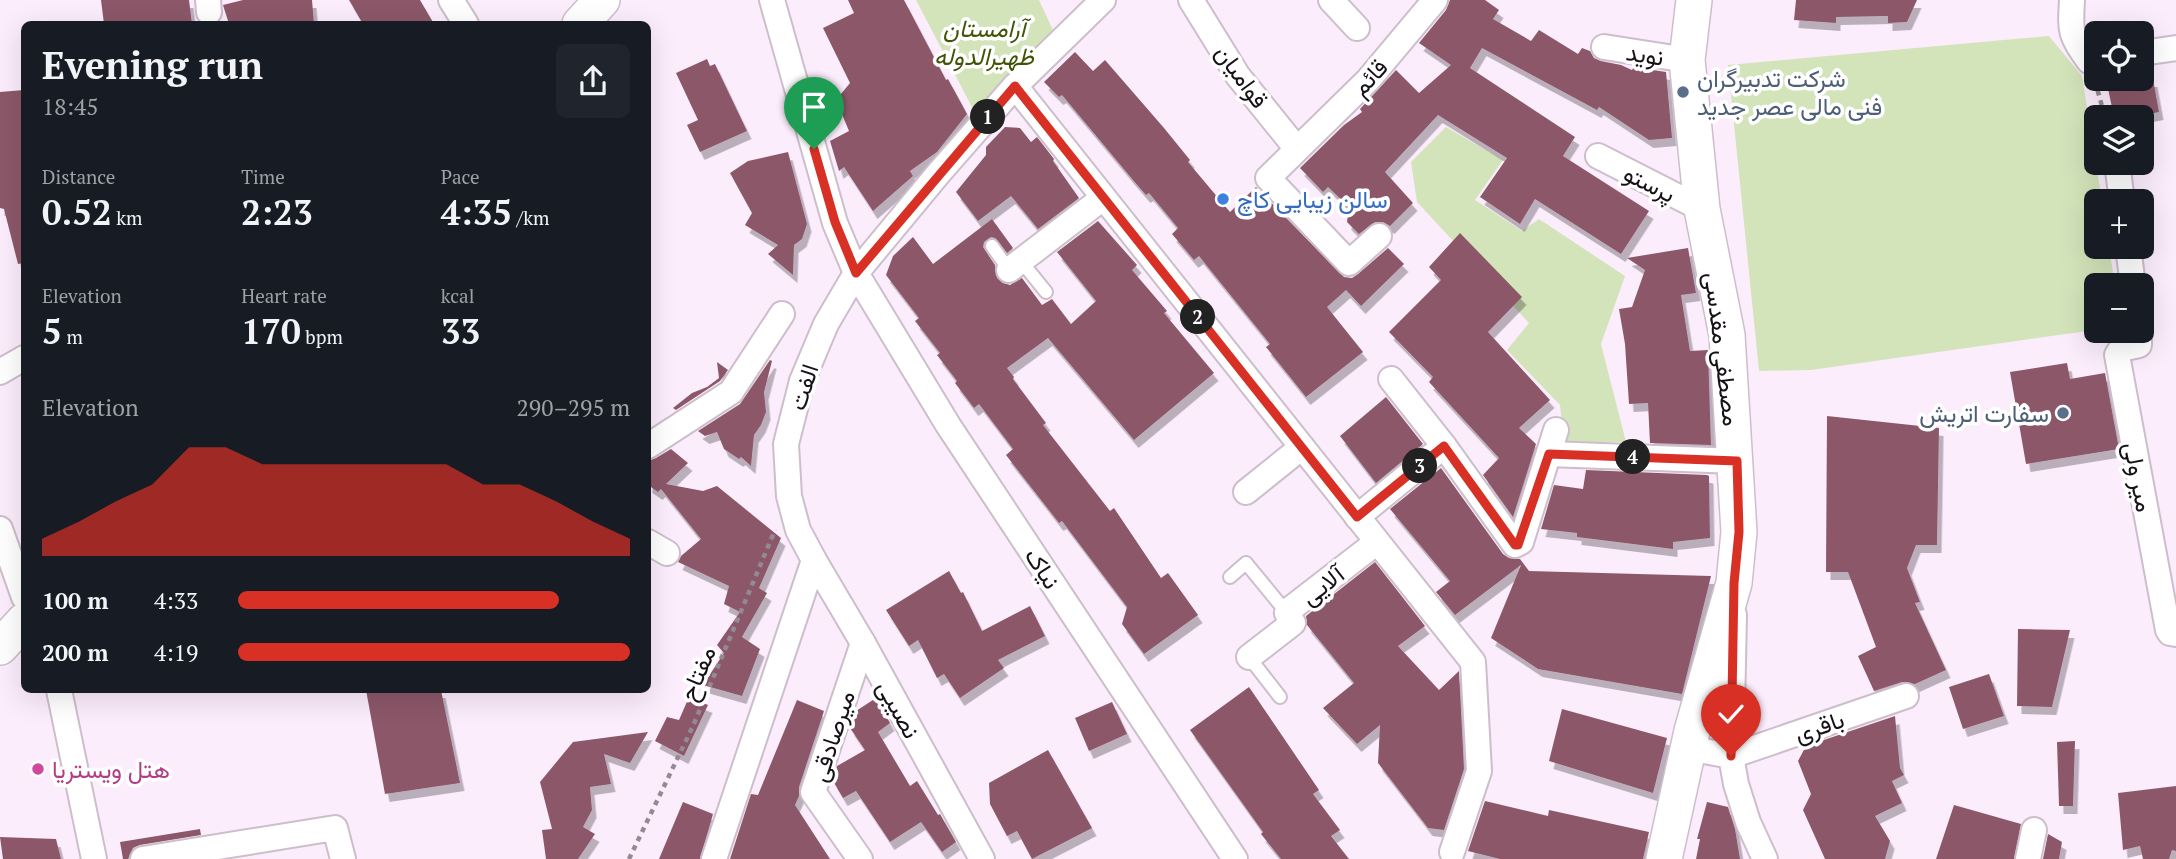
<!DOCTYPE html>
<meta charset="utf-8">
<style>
body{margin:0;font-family:"PT Serif",Vazirmatn,serif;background:#20242c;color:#f1f3f6;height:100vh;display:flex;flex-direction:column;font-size:26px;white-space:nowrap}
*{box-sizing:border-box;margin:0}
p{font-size:23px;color:#9ea1a6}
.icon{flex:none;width:38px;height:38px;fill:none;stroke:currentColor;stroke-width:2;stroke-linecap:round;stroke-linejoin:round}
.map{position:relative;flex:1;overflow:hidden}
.details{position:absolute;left:21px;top:21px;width:630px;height:672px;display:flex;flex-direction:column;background:#171b24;border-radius:10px;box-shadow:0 7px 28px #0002}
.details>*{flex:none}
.buttons{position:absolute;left:2084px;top:21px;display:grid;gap:14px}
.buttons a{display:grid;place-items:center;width:70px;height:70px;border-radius:10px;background:#171b24;box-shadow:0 7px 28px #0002;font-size:35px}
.pin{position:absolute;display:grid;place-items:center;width:60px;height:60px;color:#fff;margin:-72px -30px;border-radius:50% 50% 50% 0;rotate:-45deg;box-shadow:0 0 7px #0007}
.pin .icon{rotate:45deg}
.km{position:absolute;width:35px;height:35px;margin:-18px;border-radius:50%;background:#222;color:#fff;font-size:19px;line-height:35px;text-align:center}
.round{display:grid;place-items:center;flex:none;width:74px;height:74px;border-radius:10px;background:#20242c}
.headline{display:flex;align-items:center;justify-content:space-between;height:119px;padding:0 21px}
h1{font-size:38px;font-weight:600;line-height:52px}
.stats{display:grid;grid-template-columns:repeat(3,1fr);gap:10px;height:119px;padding:7px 21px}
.stats div{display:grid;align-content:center}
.stats b{font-size:35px;font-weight:600}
.stats small{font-size:19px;font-weight:400}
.stats p{font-size:19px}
.chart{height:196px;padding:14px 21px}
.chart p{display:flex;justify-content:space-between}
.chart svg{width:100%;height:126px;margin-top:7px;fill:#d93025;opacity:.7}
ul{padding:0 21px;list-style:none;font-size:23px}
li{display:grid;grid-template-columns:112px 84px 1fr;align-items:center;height:52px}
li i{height:18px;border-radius:9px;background:#d93025}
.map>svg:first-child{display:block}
.green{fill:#d3e4ba}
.building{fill:#8c5969;filter:url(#shadow)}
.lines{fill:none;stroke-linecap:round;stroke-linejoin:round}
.lane-casing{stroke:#cdbecc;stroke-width:16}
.street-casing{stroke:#cdbecc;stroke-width:28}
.secondary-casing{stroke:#cdbecc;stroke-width:38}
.path{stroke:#948a94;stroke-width:4.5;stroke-dasharray:5 5;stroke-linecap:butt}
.lane{stroke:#fff;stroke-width:12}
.street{stroke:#fff;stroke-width:24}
.secondary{stroke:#fff;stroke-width:35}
.route-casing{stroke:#fff;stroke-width:14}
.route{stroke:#d93025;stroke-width:9}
.service-dot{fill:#5c6f8a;stroke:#fff;stroke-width:2.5}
.shop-dot{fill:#3f7fe0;stroke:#fff;stroke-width:2.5}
.hotel-dot{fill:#d1479c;stroke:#fff;stroke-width:2.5}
.labels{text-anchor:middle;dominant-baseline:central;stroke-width:7;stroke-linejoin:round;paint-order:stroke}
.park-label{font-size:24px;font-style:italic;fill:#3f5406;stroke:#fff}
.street-label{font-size:24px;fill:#161116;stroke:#fff}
.service-label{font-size:24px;fill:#4e5e75;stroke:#fff;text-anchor:start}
.shop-label{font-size:24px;fill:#366cbe;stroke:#fff;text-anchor:start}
.hotel-label{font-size:24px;fill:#b23c85;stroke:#fff;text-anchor:start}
</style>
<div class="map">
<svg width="2176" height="859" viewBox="0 0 2176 859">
<defs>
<filter id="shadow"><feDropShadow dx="4.5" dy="8" stdDeviation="0" flood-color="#0004"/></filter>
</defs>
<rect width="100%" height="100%" fill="#fcedfc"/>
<g class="green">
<polygon points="916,0 1039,0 1053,30 974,111"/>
<polygon points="2049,36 2082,76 2102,201 2096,201 2096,247 2109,247 2115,285 2096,285 2096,327 2094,330 1811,370 1759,371 1728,65"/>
<polygon points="1446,127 1503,160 1475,200 1522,231 1539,219 1625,276 1601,344 1626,442 1564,442 1560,405 1507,350 1529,323 1417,202 1411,162"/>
</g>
<g class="building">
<polygon points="101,0 189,0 192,24 104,24"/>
<polygon points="243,0 312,0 314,24 229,24 223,5"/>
<polygon points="349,0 420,0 434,24 363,24"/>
<polygon points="848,0 904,0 946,80 948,79 967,114 937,152 910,171 913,176 873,211 844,167 839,171 830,141 849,131 836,100 850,83 823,28 854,13"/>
<polygon points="1450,0 1485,0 1499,10 1493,19 1531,41 1539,30 1578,54 1582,48 1590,51 1594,58 1601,61 1621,65 1632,70 1634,67 1666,72 1672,138 1649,140 1599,107 1597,110 1482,48 1470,68 1575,137 1563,156 1649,211 1621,254 1535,199 1520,224 1480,197 1507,158 1438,115 1385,172 1413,203 1390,226 1383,222 1375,222 1359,234 1347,222 1349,207 1328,187 1323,192 1300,168 1344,125 1362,112 1360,109 1396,70 1419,93 1451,65 1419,43 1446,10"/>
<polygon points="1796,0 1917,0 1907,22 1888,23 1888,16 1836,17 1836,23 1794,20"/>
<polygon points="1075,52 1093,71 1105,60 1164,128 1190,160 1188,162 1230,212 1256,187 1344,277 1352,278 1358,274 1388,248 1404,264 1361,306 1346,290 1327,307 1363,352 1306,397 1266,347 1270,344 1199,256 1194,260 1172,234 1178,228 1149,193 1146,195 1133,180 1062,95 1059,97 1044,82"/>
<polygon points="707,59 710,66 715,64 747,131 700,152 687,125 698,120 676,73"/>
<polygon points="2106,79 2153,79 2159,112 2134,117 2114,117"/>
<polygon points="24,90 24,263 18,264 4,209 0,208 0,92"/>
<polygon points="1005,127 1020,128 1031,142 1037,137 1054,159 1053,161 1079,198 1038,229 1011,196 978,221 956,192 986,155 986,147"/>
<polygon points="788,152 807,224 802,239 794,245 793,275 768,254 778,245 745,225 752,213 730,173 748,161"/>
<polygon points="992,219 1013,248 1007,253 995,238 991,237 984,242 983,247 995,265 997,278 1003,283 1010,285 1022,278 1042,305 1052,299 1071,324 1096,301 1057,252 1098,221 1137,265 1132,270 1167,311 1164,313 1214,373 1134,440 1048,338 1007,368 1014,377 1013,379 1046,423 1043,425 1110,511 1114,508 1161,578 1168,573 1198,615 1144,654 1122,624 1127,607 1062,521 1059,523 1006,455 1013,449 979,404 974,408 955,383 957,381 937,355 940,353 915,321 919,318 886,275 893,256 913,237 933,264"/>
<polygon points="1460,233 1522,297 1488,332 1550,400 1519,428 1536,444 1513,517 1483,475 1499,458 1429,382 1433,377 1389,332 1441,280 1429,267"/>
<polygon points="1688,248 1696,293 1681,295 1690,351 1708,350 1711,445 1650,443 1648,403 1629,404 1625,344 1619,309 1632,307 1645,270 1627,258"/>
<polygon points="770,360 772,361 764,392 766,412 761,425 754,435 751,466 741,457 739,459 724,449 717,432 705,436 698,431 740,404"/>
<polygon points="717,362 728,370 720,381 676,410 673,408 692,393 707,387 719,378"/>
<polygon points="2067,363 2070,379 2105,373 2119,449 2026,464 2010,372"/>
<polygon points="1386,397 1423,444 1376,483 1340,436"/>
<polygon points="1827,416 1939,428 1937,545 1916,545 1907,568 1920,602 1915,603 1946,670 1915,684 1902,682 1874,691 1858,656 1876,647 1848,572 1826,572"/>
<polygon points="671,449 688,463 666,484 703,491 717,486 781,538 759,588 767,593 742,637 760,649 742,696 703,685 724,653 717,645 740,612 724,604 729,586 678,562 681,556 701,539 661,489 658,492 648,485 648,461 656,458"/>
<polygon points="1441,468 1503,554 1509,558 1520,559 1529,571 1711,576 1682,694 1538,669 1491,638 1521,565 1455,615 1436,592 1450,581 1390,509"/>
<polygon points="1586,470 1707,475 1709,476 1710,538 1673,542 1673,549 1577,537 1577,533 1541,529 1554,485 1583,489"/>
<polygon points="1375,562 1425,626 1398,646 1439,690 1459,671 1464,769 1444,830 1428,828 1378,763 1380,725 1357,744 1323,708 1354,683 1307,625 1306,616"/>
<polygon points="949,571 961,593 963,592 982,631 1030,606 1045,636 998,660 1004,668 960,698 944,674 937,678 918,640 909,646 886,610"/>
<polygon points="2018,629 2070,630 2052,707 2017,706"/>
<polygon points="1989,674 2004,716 1963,729 1949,687"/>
<polygon points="1249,687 1319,790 1313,794 1340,830 1331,836 1349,859 1281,859 1261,834 1263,832 1190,730"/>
<polygon points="366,690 441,690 460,783 385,794"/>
<polygon points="689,697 708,705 684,756 655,741 667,717 679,720"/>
<polygon points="876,698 890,723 878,732 910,786 917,781 938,815 940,814 956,842 942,852 921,822 890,842 856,791 843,798 833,781 837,766 865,750 850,728 856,711"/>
<polygon points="797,700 824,711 799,787 799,796 795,805 830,859 730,859 751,794 758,795"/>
<polygon points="1112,702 1127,734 1089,751 1075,718"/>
<polygon points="1562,709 1667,738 1653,793 1549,761"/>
<polygon points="1895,716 1900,768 1904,775 1892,781 1902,803 1875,816 1890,841 1885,859 1825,859 1803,810 1811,794 1798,761 1806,746"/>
<polygon points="648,732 630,763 604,754 611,784 590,787 592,810 583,827 595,834 578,859 546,859 542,830 552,829 540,782 573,742"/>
<polygon points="2075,741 2073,806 2059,806 2057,742"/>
<polygon points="1048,750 1092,828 1032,859 1017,831 1007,836 990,804 989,783"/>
<polygon points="2176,786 2176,851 2172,850 2169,859 2143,859 2140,846 2123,850 2118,793"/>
<polygon points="1485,801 1548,816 1549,810 1649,832 1643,859 1500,859 1468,851"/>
<polygon points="683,802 713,814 700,859 659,859"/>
<polygon points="1707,802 1728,807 1735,829 1740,859 1696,859 1700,839 1697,839"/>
<polygon points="1954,805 2021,824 2014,859 1936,859"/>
<polygon points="200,829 201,835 140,845 133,848 128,859 123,859 120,842"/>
<polygon points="2048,834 2062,842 2059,859 2043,859"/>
<polygon points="0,837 56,839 61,859 3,859"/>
</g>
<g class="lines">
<g class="lane-casing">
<g id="lane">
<polyline points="992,246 1009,270"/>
<polyline points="1021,261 1046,292"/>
<polyline points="1230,577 1246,563 1287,613"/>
<polyline points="1249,657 1280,697"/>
</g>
</g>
<g class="street-casing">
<g id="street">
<polyline points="208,0 209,12"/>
<polyline points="451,0 466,24"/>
<polyline points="772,0 835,223 856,273 948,425 1235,859"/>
<polyline points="1191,0 1238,76 1297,149"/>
<polyline points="1331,0 1357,28"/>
<path d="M2072,0C2070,33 2070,34 2089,61L2096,60"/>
<polyline points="1604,47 1687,60"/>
<polyline points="2142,53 2176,48"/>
<polyline points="1015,86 1473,662 1479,771 1452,852"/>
<polyline points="1598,156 1702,209"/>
<polyline points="2117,163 2122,201"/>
<polyline points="1379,236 1349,263 1268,178 1368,80 1435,0"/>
<polyline points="2128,247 2133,285"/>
<polyline points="1009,270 1103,198"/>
<polyline points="2139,331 2139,345 2121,349 2117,355 2168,630 2170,633 2176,634"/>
<polyline points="0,372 24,358"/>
<polyline points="1391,379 1444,446 1515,545 1521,542 1556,430"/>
<polyline points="648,446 731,392 782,314"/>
<polyline points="1549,454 1736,461"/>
<polyline points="1246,492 1302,447"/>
<polyline points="1357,517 1444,446"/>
<polyline points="0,529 24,597"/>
<polyline points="648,542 667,553"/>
<polyline points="814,560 863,643 982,859"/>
<polyline points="1734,615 1731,756 1736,784 1748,822 1765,859"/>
<polyline points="1249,657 1293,623 1287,613 1289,610 1377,542"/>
<polyline points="59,690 94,859"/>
<polyline points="1688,748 1731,756 1906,696"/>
<polyline points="143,859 335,828 343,859"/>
<polyline points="714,859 814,560 798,530 789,496 786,444 802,381 826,324 856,273 938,174 1015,86 1103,0"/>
<polyline points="860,859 813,792 863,643"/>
<polyline points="2028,859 2034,830"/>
</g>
</g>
<g class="secondary-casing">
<g id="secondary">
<polyline points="580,24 602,0"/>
<polyline points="0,647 24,621"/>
<polyline points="1664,859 1692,731 1734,583 1739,532 1727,335 1702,209 1687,60 1694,0"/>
</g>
</g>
<g class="path">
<polyline points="2095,81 2105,117"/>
<polyline points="629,859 693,726 775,530"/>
</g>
<use href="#lane" class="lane"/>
<use href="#street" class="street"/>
<use href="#secondary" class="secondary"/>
</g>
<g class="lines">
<g class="route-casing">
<polyline id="route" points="814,149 835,222 856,273 1015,86 1357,517 1444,446 1515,545 1518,545 1549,454 1737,461 1739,532 1734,583 1731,756"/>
</g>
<use href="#route" class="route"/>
</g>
<g class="service-dot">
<circle cx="1683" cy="92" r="7"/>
<circle cx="2063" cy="413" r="7"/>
</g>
<circle class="shop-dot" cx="1223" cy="199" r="7"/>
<circle class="hotel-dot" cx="38" cy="769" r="7"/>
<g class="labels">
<g class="park-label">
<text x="984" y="28">آرامستان<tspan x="984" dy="28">ظهیرالدوله</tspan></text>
</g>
<g class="street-label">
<text transform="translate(1645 54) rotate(9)">نوید</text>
<text transform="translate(1242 76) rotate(54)">قوامیان</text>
<text transform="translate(1369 77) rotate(-47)">قائم</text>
<text transform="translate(1650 183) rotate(27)">پرستو</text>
<text transform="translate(1723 349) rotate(83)">مصطفی مقدسی</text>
<text transform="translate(803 387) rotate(-72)">الفت</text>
<text transform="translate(2139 477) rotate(79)">میر ولی</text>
<text transform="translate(1043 568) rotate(57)">نیاک</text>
<text transform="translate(1322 585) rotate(-38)">آلایی</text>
<text transform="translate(697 673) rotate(-67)">مفتاح</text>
<text transform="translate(899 709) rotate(61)">نصیبی</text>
<text transform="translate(1819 726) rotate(-19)">باقری</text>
<text transform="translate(832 736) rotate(-72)">میرصادقی</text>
</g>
<g class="service-label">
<text x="1697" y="78">شرکت تدبیرگران<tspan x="1697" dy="28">فنی مالی عصر جدید</tspan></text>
<text x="2049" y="413" text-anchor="end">سفارت اتریش</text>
</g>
<g class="shop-label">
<text x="1237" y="199">سالن زیبایی کاچ</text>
</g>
<g class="hotel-label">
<text x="52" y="769">هتل ویستریا</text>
</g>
</g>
</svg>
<div class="buttons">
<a><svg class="icon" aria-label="locate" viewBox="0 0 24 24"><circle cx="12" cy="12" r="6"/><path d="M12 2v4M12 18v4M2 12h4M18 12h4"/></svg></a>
<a><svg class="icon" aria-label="layers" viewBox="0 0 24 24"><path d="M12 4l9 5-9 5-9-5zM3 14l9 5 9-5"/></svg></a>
<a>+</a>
<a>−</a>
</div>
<div class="pin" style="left:814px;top:149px;background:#1e9e55"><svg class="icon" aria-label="arrive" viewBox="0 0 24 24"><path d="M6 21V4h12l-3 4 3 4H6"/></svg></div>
<div class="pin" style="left:1731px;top:756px;background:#d93025"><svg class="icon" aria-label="check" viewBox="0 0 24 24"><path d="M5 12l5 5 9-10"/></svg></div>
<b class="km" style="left:988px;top:117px">1</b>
<b class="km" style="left:1198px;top:317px">2</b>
<b class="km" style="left:1420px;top:466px">3</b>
<b class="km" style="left:1633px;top:457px">4</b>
<section class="details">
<div class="headline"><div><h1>Evening run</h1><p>18:45</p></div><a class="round"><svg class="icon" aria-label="share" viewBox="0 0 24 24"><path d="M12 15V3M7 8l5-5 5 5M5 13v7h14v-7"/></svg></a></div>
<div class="stats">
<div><p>Distance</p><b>0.52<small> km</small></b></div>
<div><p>Time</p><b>2:23</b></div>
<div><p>Pace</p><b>4:35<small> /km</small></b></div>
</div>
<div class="stats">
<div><p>Elevation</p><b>5<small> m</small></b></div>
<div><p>Heart rate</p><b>170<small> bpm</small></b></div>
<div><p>kcal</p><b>33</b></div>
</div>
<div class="chart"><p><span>Elevation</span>290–295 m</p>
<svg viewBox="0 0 160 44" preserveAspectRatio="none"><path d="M0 44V38L10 32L20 25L30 19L40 6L50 6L60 12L70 12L80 12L90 12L100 12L110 12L120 19L130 19L140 25L150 32L160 38V44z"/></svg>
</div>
<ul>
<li><b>100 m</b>4:33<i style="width:82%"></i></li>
<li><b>200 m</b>4:19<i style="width:100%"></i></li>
</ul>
</section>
</div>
